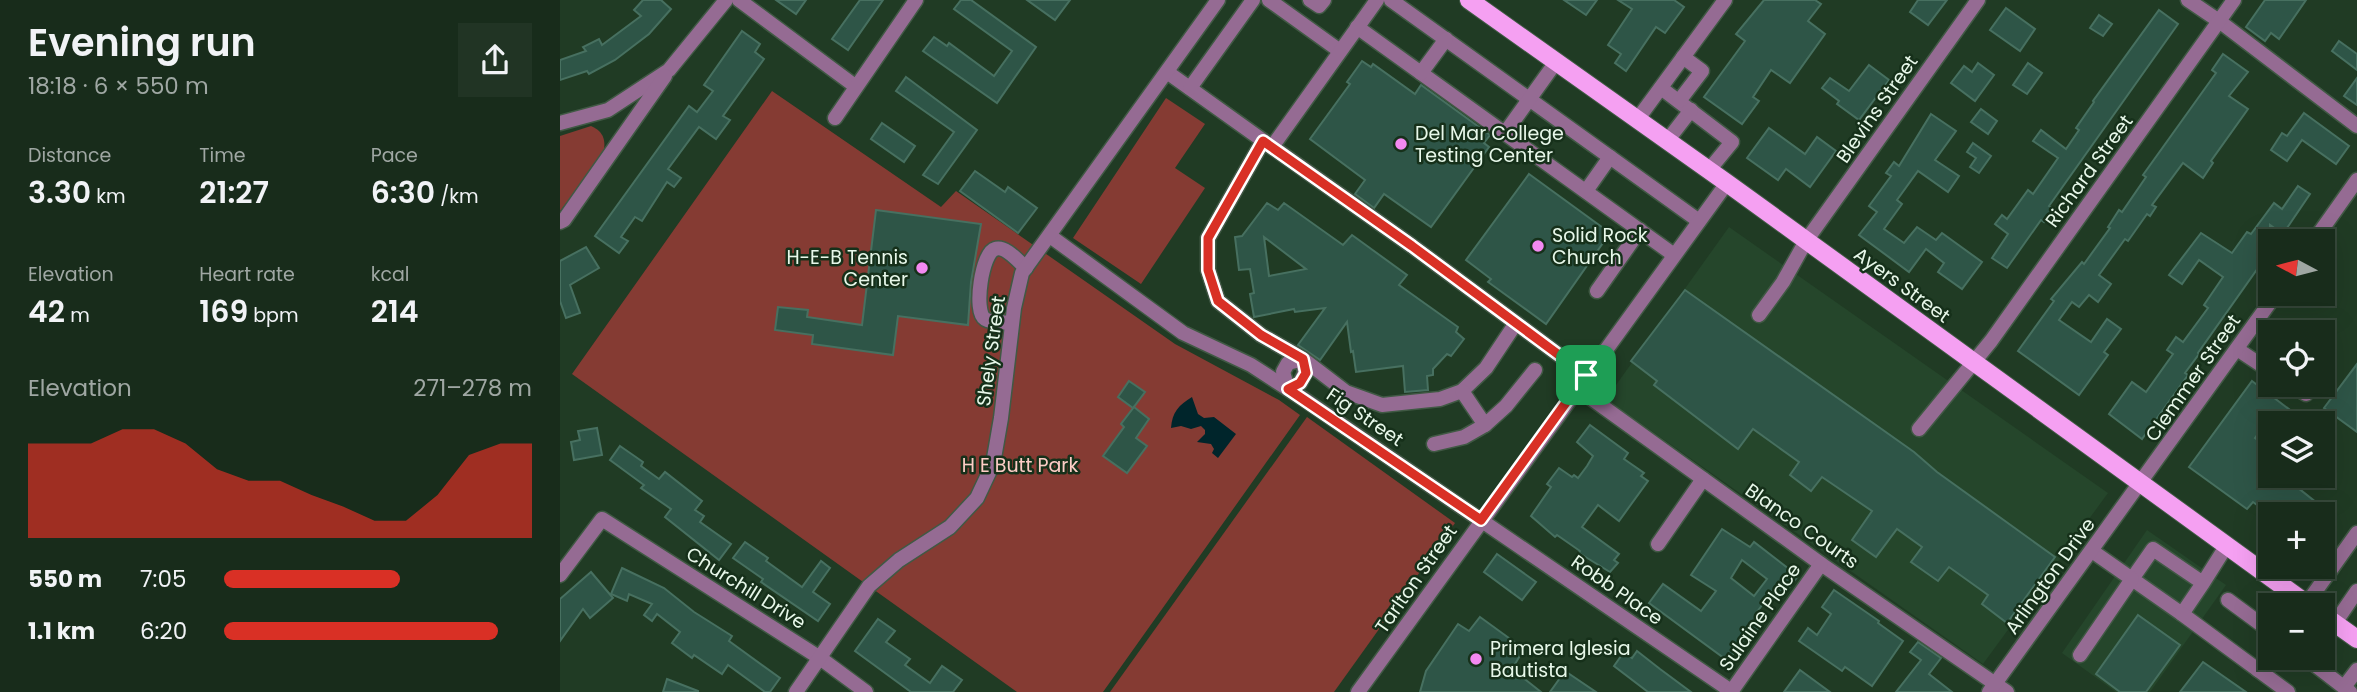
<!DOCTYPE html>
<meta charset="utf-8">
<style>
body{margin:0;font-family:Poppins,sans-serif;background:#213424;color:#f1f3f6;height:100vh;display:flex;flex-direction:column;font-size:26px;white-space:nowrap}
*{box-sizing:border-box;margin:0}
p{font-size:23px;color:#9fa7a3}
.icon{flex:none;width:38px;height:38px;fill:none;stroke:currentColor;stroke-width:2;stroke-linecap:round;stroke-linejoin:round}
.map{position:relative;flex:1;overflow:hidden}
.drawer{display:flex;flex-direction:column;background:#182c1b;width:560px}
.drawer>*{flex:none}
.needle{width:46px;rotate:277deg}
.buttons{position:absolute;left:1698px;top:229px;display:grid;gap:14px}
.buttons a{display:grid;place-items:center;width:77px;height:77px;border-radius:0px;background:#182c1b;box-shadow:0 7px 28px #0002,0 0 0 2px #36483a;font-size:35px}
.pin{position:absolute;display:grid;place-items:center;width:60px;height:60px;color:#fff;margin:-30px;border-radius:14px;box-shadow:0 4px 10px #0006}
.round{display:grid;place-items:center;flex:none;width:74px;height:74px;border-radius:0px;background:#213424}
.summary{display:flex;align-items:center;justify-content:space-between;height:119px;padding:0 28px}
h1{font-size:38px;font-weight:600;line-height:52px}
.stats{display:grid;grid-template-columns:repeat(3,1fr);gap:10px;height:119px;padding:7px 28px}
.stats div{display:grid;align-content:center}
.stats b{font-size:30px;font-weight:600}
.stats small{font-size:19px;font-weight:400}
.stats p{font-size:19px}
.chart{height:196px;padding:14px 28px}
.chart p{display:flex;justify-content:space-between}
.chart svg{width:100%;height:126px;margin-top:7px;fill:#d93025;opacity:.7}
ul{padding:0 28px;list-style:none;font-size:23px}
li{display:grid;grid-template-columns:112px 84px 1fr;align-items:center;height:52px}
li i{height:18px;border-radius:9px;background:#d93025}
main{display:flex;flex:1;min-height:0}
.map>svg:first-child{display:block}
.built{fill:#25462b}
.green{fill:#853b33}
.water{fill:#00252b}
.building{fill:#2e5547;stroke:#477060;stroke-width:2;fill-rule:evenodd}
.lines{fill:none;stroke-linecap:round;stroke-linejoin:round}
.minor-casing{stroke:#405944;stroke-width:17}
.major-casing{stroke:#405944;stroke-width:20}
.minor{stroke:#956b93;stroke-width:14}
.major{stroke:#f5a0f2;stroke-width:18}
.route-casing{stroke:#fff;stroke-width:14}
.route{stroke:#d93025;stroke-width:9}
.poi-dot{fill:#f489f1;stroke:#16301a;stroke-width:2.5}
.labels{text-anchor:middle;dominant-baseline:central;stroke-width:5;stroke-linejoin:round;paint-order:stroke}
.street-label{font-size:19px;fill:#e8f8ea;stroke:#16301a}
.poi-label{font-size:19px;fill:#e8f8ea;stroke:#16301a;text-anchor:start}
.park-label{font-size:19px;fill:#fdcdc6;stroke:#16301a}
</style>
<main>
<section class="drawer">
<div class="summary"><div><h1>Evening run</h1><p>18:18 · 6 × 550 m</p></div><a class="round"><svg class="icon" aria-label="share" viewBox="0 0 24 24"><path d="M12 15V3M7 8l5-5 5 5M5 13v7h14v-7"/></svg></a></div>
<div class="stats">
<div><p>Distance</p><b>3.30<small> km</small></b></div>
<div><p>Time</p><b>21:27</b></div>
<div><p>Pace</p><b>6:30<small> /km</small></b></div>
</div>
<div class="stats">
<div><p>Elevation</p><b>42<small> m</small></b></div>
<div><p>Heart rate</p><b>169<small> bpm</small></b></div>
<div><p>kcal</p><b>214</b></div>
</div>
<div class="chart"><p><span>Elevation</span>271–278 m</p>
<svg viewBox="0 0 160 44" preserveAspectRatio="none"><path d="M0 44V11L10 11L20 11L30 6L40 6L50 11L60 20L70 24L80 24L90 29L100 33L110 38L120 38L130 29L140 15L150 11L160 11V44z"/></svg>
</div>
<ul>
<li><b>550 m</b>7:05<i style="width:57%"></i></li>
<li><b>1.1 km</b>6:20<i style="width:89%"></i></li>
</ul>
</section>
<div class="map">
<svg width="1797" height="692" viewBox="0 0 1797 692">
<rect width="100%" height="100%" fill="#203b24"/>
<g class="built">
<polygon points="1169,227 1548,493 1423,664 1046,399"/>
<polygon points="1587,530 1666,585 1590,692 1556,692 1502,653"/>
</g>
<g class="green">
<polygon points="212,91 381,207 396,191 615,344 719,400 740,415 543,692 457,692 12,374"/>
<polygon points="606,98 645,124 615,168 645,188 581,284 513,238"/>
<path d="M31,126C45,132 46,142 43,155L0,211V136Z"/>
<polygon points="747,417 895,523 774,692 550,692"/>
</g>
<path class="water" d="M632,397L638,414L644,418L654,417L676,434L658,458L652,453L654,449L651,444L637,442L645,434V430L641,426L631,429L621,426L611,428C612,412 619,405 632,397Z"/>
<g class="building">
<polygon points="83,0 101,0 111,9 89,34 55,60 29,74 27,71 0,80 0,60 26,51 23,47 39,39 42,45 81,16 74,10"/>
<polygon points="216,0 246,0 236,14"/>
<polygon points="300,0 323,0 288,50 272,39"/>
<polygon points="401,0 411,0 476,47 437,103 363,51 374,37 387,46 389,43 434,76 452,51 394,9"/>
<polygon points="467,0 510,0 495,20"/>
<polygon points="1004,0 1037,0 1026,15"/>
<polygon points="1058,0 1114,0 1124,7 1105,33 1096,27 1066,71 1055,63 1061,54 1048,45 1072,9"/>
<polygon points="1204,0 1255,0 1261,4 1248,21 1265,34 1230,83 1211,70 1193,97 1199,101 1182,124 1144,97 1185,41 1176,34"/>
<polygon points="1358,0 1387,0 1368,25 1350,12"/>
<polygon points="1705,0 1746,0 1719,39 1711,33 1705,41 1686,27"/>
<polygon points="1446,8 1475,29 1460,51 1430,30"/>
<polygon points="1599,10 1618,24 1489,206 1493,209 1484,222 1481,220 1447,268 1432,258 1448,234 1435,224 1442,215 1447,219 1468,190 1473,194 1498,158 1473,141 1481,130 1506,149 1519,130 1516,128 1534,102 1533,101"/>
<polygon points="1539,15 1552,24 1543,36 1530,28"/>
<polygon points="182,31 200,44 195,52 204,59 163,116 170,120 156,139 139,127 108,169 121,178 114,187 107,182 82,221 75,217 61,237 68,241 59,253 35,236 129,106 137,112 153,91 144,85"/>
<polygon points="1779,41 1797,54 1797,70 1772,51"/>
<polygon points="1663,54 1688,72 1669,96 1688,109 1651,161 1653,163 1643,178 1623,163 1592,205 1596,207 1590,216 1587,214 1568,241 1565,239 1539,275 1551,284 1538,302 1529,295 1519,307 1512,302 1499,320 1531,342 1547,319 1561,329 1544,352 1548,355 1519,395 1458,351 1494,301 1491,299 1522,262 1524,264 1550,228 1548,227 1559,210 1562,212 1586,177 1583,175 1656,73 1652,70"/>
<polygon points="802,61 811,67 813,64 855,94 861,85 930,135 924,143 929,147 871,227 824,194 814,208 795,194 805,180 750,139 790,84 787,82"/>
<polygon points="1418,63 1434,75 1415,101 1391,83 1404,66 1412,72"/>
<polygon points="1468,63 1482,73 1467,94 1453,85"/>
<polygon points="1309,65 1329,80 1299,120 1277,104 1279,101 1262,88 1270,78 1289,91"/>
<polygon points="346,77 417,130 378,184 363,175 394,132 336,91"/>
<polygon points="1797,78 1797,105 1784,96"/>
<polygon points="1421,109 1437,121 1428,134 1411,122"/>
<polygon points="1744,113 1789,146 1776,164 1742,140 1727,161 1711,150 1722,133 1727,136"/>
<polygon points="1371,114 1396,131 1375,160 1399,176 1388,192 1358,171 1337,200 1342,204 1324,229 1344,243 1357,227 1376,240 1382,233 1422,262 1402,289 1378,272 1384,263 1366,249 1349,272 1299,235 1317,212 1309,206 1331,176 1326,173 1334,162 1339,166"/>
<polygon points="322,123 355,146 344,162 311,139"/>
<polygon points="1209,128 1245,154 1257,137 1276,151 1250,187 1226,169 1218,180 1187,158"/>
<polygon points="1413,143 1431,156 1419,173 1410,167 1416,158 1407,152"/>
<polygon points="415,171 445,192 448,187 477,208 458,233 400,191"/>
<polygon points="969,174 1050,233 986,324 928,282 931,279 906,260"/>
<polygon points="1738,186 1750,194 1723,234 1710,225 1710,251 1638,353 1639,354 1625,373 1628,375 1582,439 1549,414 1572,382 1586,392 1613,354 1607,350 1616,337 1623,342 1648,308 1644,305 1663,277 1639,260 1622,284 1609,275 1641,233 1672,253 1687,232 1691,234 1714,203 1722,209"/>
<path d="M707,203L718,210L724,203L783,245L792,235L847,275L839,285L898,327L896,332L904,339L891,356L887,354L873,369V375L867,376L868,390L845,392L843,366L796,372L793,351L791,352L787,322L760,360L738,345L765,308L735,312L734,309L694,317L690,294L694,293L690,269L679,270L675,237L682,236ZM704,237L746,269L709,276Z"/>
<polygon points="316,210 421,224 411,282 408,325 338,316 333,355 252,344 253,335 215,330 218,307 248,310 247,317 302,325"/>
<polygon points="26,247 39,268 10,285 20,313 6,318 0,301 0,261"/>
<polygon points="1125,290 1354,452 1377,472 1495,557 1447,623 1422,604 1428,595 1389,567 1378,581 1351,562 1362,547 1337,529 1316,557 1292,540 1312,511 1262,477 1251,491 1230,475 1239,462 1193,429 1178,449 1094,385 1097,381 1071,361"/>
<polygon points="1797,364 1797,432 1764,408"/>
<polygon points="569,381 585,392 573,408 558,397"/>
<polygon points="1692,381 1738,416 1734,424 1715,424 1709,419 1695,438 1710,449 1710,476 1723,476 1762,507 1756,514 1709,514 1693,502 1687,509 1629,467"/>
<polygon points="574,407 589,419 576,438 587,446 567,473 543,456 564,427 561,424"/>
<polygon points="1030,425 1068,453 1064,459 1084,473 1081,476 1088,481 1059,521 1038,505 1022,527 1059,554 1054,560 1058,563 1050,572 1019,553 1020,551 997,535 995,537 971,516 991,487 987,484 999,468 1012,477 1014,475 1018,478 1027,466 1033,456 1017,442"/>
<polygon points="37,428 42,455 14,460 11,442 20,440 18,431"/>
<polygon points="60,446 83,462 81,466 99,479 105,472 142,501 135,510 144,516 140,522 171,544 159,560 105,517 111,509 81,488 84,485 50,460"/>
<path d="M1162,529L1190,547L1194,542L1238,576L1225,593L1216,586L1197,612L1206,618L1193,635L1189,632L1168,661L1089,603L1103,584L1141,611L1156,591L1131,575ZM1182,560L1207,579L1194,596L1171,578Z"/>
<polygon points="185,542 208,558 206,561 242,587 261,561 270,568 253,592 270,604 258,621 201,582 203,579 173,558"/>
<polygon points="937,554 976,582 962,600 924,572"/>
<polygon points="62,568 104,588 134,612 172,636 169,641 220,678 210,692 205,692 168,665 162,674 134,655 132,658 112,643 120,632 97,614 92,621 84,615 92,604 69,594 67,601 51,594"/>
<polygon points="31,572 53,598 30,618 23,609 0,641 0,599"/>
<polygon points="1274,590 1319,621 1318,623 1343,641 1312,686 1285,667 1282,671 1239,641 1248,628 1257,635 1271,614 1262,607"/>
<polygon points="1578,615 1620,645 1586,692 1560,692 1536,674"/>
<polygon points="920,617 964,649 952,669 981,692 860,692 866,671 898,624 909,631"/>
<polygon points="318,619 335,631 326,642 350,659 345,665 370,683 382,666 402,680 393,692 351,692 295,651"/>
<polygon points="1358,642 1381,658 1369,674 1392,692 1336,692 1361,660 1350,652"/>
<polygon points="1077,651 1100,669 1131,692 1088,692 1054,666 1064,652 1072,658"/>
<polygon points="1643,662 1686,692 1620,692"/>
<polygon points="1240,670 1270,692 1224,692"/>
<polygon points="1005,671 1036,692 990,692"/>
<polygon points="107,679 138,691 138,692 103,692"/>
</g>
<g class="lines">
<g class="minor-casing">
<g id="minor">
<polyline points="179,0 295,86"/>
<polyline points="709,0 780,51"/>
<polyline points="750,0 759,6 764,0"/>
<polyline points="831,0 1139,221"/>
<polyline points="1628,0 1659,21 1797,126"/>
<polyline points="797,27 1114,255"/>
<polyline points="607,72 712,147 817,0"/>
<polyline points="861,73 886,39"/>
<polyline points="630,88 693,0"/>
<polyline points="1101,88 1172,142 1149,170"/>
<polyline points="1119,101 1142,71 1123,57"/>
<polyline points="275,118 356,0"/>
<polyline points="1077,120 1165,0"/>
<polyline points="0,123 48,110 109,70 166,0"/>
<polyline points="945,133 996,62"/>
<polyline points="703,141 648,238 648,270 658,301 701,335 743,359 786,392 822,405 880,399 902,391 926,368 956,323"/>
<polyline points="1107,141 1131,110"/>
<polyline points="712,147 852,246 1026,375"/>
<polyline points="1026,191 1050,157"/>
<polyline points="0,222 4,220 105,76"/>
<polyline points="490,236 623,333 691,365 745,400 1171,691"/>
<polyline points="1753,242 1797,180"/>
<polyline points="1037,291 1080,230"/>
<polyline points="1199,315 1223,282 1246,241 1418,0"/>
<polyline points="1696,322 1710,332"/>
<path d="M452,323C444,322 432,323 425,319C413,312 422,252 435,249C445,245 459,262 466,268"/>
<polyline points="1677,349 1710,371"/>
<polygon points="743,359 745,373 740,383 728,389 723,372 728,363"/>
<polyline points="1762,369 1762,371"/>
<polyline points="1731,385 1746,394 1752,385"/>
<polyline points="1017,388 1261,564 1447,692"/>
<polyline points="902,391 925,425 946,406 975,370"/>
<polyline points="1359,429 1431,341 1674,0"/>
<polyline points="874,444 904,437 925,425"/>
<polyline points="1098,544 1143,479"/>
<polyline points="0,575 42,519 260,658 306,692"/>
<polyline points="1643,583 1622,614 1572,579 1593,549 1643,583 1667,545"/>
<polyline points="1668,600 1710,631"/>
<polyline points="1745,606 1797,533"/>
<polyline points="1622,614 1728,692"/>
<polyline points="1775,623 1797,591"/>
<polyline points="1520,655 1572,579 1532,551"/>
<polyline points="1746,658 1790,692"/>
<polyline points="1698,670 1710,653"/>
<polyline points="1784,687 1797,670"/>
<polyline points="236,692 309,586 339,560 390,527 417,498 433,464 441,418 454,308 462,273 658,0"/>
<polyline points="798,692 1167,183"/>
<polyline points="1171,692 1261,564"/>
<polyline points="1429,692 1716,294"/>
</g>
</g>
<g class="major-casing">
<g id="major">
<polyline points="909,0 1167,183 1750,606"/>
<polyline points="1762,614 1797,639"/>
</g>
</g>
<use href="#minor" class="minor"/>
<use href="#major" class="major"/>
</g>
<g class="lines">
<g class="route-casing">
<polygon id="route" points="703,141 852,246 1026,375 921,520 728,389 740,383 746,373 743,359 701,335 658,301 648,270 648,238"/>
</g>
<use href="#route" class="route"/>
</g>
<g class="poi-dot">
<circle cx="841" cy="144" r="7"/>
<circle cx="978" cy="246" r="7"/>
<circle cx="362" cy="268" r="7"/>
<circle cx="916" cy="659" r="7"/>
</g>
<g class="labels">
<g class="street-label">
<text transform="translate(1317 109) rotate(-55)">Blevins Street</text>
<text transform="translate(1529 171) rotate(-54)">Richard Street</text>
<text transform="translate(1342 285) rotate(36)">Ayers Street</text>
<text transform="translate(431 351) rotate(-82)">Shely Street</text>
<text transform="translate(1633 378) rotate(-55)">Clemmer Street</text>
<text transform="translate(805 417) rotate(34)">Fig Street</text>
<text transform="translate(1242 526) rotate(35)">Blanco Courts</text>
<text transform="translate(1490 576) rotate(-54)">Arlington Drive</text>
<text transform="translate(856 579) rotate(-55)">Tarlton Street</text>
<text transform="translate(186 588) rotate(32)">Churchill Drive</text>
<text transform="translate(1057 590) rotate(35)">Robb Place</text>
<text transform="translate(1200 617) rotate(-55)">Sulaine Place</text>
</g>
<g class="poi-label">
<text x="855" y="133">Del Mar College<tspan x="855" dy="22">Testing Center</tspan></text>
<text x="992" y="235">Solid Rock<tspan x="992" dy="22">Church</tspan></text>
<text x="348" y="257" text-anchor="end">H-E-B Tennis<tspan x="348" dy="22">Center</tspan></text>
<text x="930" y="648">Primera Iglesia<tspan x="930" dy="22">Bautista</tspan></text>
</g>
<g class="park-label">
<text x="460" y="465">H E Butt Park</text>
</g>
</g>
</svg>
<div class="buttons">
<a><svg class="needle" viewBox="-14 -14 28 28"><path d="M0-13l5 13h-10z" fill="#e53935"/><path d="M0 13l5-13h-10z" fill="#9fa7a3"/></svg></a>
<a><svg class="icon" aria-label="locate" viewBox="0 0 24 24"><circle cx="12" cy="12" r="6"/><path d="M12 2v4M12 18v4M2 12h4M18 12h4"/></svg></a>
<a><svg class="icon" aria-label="layers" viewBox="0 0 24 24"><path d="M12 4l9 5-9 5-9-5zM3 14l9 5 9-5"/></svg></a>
<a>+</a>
<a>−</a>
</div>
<div class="pin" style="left:1026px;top:375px;background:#1e9e55"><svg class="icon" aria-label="arrive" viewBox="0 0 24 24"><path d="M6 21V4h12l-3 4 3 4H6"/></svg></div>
</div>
</main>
